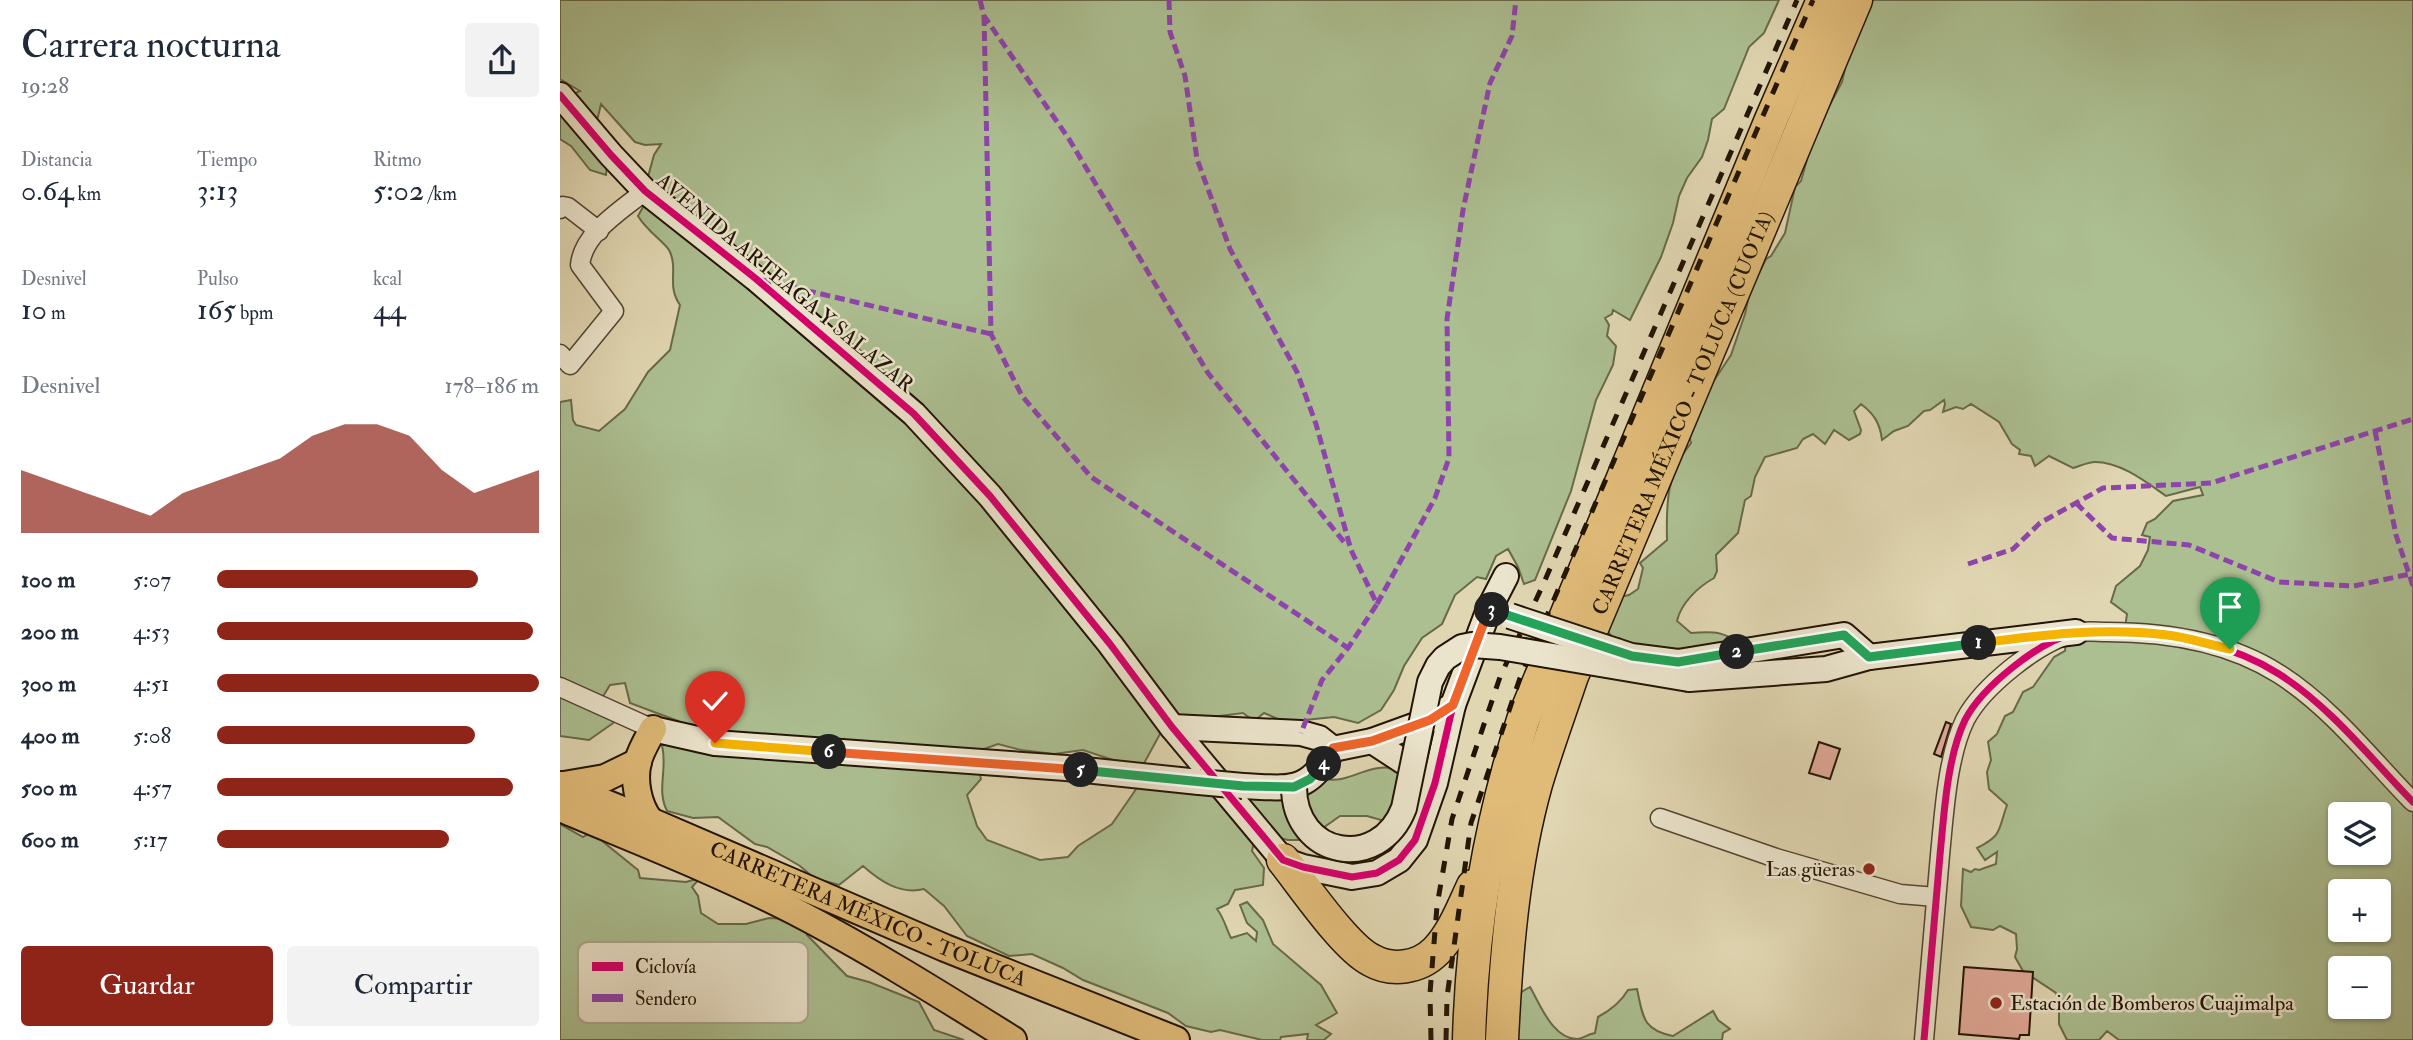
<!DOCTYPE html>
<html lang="es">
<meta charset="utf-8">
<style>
body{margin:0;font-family:"IM FELL Double Pica",serif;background:#f2f2f3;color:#1f2937;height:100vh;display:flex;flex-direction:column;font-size:26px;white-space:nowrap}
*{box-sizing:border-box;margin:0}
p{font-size:23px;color:#747a83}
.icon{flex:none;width:38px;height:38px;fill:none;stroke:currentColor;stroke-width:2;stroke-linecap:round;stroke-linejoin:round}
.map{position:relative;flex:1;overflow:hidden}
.details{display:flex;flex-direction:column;background:#fff;width:560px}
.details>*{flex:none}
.buttons{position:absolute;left:1768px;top:802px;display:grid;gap:14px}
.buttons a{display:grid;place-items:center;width:63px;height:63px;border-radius:7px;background:#fff;box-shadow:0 2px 5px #0004;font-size:35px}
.pin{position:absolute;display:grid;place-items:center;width:60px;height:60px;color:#fff;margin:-72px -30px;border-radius:50% 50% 50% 0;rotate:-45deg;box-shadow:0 0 7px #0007}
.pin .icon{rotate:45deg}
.km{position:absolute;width:35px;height:35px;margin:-18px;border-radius:50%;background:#222;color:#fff;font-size:19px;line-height:35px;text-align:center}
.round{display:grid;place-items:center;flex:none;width:74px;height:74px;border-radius:7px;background:#f2f2f3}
.head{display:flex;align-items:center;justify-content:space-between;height:119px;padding:0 21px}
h1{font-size:38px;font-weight:600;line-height:52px}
.stats{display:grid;grid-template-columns:repeat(3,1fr);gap:10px;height:119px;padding:7px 21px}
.stats div{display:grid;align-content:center}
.stats b{font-size:30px;font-weight:600}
.stats small{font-size:19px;font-weight:400}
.stats p{font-size:19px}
.chart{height:196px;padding:14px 21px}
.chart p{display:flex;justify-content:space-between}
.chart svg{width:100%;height:126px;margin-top:7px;fill:#8f2418;opacity:.7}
.button{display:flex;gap:14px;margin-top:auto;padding:14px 21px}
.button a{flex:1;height:80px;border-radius:7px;background:#8f2418;color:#fff;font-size:28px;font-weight:600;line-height:80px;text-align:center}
.button a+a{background:#f2f2f3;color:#1f2937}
ul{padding:0 21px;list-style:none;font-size:23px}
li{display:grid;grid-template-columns:112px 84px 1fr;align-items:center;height:52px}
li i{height:18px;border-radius:9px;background:#8f2418}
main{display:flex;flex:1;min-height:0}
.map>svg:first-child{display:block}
.green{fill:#acbf91;stroke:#676a4a;stroke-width:2;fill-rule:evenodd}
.building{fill:#e2a998;stroke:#221404;stroke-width:2}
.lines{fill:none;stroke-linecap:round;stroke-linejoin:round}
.street-casing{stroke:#52442f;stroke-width:21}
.secondary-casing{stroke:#221404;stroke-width:28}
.primary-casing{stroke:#221404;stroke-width:30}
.highway-casing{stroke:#221404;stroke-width:35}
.street{stroke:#ebe4cc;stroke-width:18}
.secondary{stroke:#ebe4cc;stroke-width:24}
.primary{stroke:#e0bb78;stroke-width:26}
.highway{stroke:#e0bb78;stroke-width:32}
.rail{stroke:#221404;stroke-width:5;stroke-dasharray:12 12;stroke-linecap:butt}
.secondary-bridge-casing{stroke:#221404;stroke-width:28;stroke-linecap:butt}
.secondary-bridge{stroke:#ebe4cc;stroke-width:24}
.quiet{stroke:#8e44ad;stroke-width:5;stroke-dasharray:10 5;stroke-linecap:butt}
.cycleway-casing{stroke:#ebe4cc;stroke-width:11}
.cycleway{stroke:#d6006c;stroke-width:7}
.split-1-casing{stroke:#fff;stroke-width:14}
.split-2-casing{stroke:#fff;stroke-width:14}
.split-3-casing{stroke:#fff;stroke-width:14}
.split-4-casing{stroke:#fff;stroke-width:14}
.split-5-casing{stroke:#fff;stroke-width:14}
.split-6-casing{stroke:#fff;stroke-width:14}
.split-7-casing{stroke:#fff;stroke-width:14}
.split-1{stroke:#f5b400;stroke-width:9}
.split-2{stroke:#22a559;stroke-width:9}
.split-3{stroke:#22a559;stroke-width:9}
.split-4{stroke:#f0652b;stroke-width:9}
.split-5{stroke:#22a559;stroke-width:9}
.split-6{stroke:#f0652b;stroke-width:9}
.split-7{stroke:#f5b400;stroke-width:9}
.poi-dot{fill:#8f2418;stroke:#ebe4cc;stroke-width:2.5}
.labels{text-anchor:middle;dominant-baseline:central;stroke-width:5;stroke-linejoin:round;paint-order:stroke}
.street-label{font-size:21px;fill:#221404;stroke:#ebe4cc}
.poi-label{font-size:21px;fill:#221404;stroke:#ebe4cc;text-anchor:end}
.key{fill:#ebe4cc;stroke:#afa690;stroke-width:2}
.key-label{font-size:19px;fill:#221404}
</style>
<main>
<section class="details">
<div class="head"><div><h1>Carrera nocturna</h1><p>19:28</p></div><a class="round"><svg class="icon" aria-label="share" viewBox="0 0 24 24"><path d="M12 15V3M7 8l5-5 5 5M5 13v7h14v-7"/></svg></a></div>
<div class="stats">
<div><p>Distancia</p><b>0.64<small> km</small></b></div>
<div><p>Tiempo</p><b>3:13</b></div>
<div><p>Ritmo</p><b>5:02<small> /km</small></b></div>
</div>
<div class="stats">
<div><p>Desnivel</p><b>10<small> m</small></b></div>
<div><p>Pulso</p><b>165<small> bpm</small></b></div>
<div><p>kcal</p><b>44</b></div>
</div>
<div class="chart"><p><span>Desnivel</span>178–186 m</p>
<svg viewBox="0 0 160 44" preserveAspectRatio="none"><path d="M0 44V22L10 26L20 30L30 34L40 38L50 30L60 26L70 22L80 18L90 10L100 6L110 6L120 10L130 22L140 30L150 26L160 22V44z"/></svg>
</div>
<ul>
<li><b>100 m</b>5:07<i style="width:81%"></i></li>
<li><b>200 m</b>4:53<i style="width:98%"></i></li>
<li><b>300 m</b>4:51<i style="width:100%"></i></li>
<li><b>400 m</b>5:08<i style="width:80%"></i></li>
<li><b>500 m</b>4:57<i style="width:92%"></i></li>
<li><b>600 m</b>5:17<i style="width:72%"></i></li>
</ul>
<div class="button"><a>Guardar</a><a>Compartir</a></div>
</section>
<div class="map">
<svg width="1853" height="1040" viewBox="0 0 1853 1040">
<rect width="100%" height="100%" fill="#e0d6b1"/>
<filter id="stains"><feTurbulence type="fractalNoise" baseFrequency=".00286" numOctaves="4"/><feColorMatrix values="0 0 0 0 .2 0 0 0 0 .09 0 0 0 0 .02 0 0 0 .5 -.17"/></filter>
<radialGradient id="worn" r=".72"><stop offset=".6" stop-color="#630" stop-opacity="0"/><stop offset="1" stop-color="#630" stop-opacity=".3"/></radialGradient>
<g class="green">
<path d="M0,0H1219L1204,33L1189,47L1164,109L1152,119L1148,140L1142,157L1127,178L1119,196L1113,223L1101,257L1070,320L1053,310L1052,314L1045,318L1049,325L1047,336L1056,346L1053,365L1036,400L1011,491L975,580L964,584L958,567L948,549L936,556L926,579L917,577L895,595L882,624L862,638L844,666L834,690L821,710L798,723L774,717L725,722L704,713L694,721L683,713L652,717L618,716L598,729L600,734L582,767L565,764L523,750L494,754L461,750L438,744L421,750L419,771L421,779L407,795L417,826L427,840L480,860L508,857L518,846L552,824L583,779L649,792L679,801L765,779C793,784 807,760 841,770L828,822L807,816H780L746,840H728L696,832L692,851L704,868L703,885L675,890L668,904L657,909C664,918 666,928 671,938L687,933L696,941L697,932L687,923L680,905L687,902L703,920L713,944L761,985L777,1013L756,1025L771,1034L764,1040H747L748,1034L721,1037L720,1040H702L660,1030L651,1032L626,1026L608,1013L523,980L503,968L472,954L449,956L407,936L384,906L364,889C340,895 320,881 303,866L279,885L254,878L240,866L207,847L195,844L158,817L133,818L107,811C96,789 108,769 102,746C113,739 116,733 118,721L70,703L65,683L50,685L42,698L56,721L29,740L0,736V402L11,400L13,420L16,425L39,431L65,409L88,372L110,350L120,305C106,285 119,269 109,250C103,241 86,230 78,216L87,200L105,189L86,184L94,155L101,144L85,145L75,142L41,104L34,133L49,145L46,175L30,170L11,146L0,139V93L11,95L20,91L0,79Z"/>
<path d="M1313,0H1853V1040H1559L1547,1031L1539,1040H1507L1499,1024V1003L1496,993L1463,971L1455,957L1457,949L1456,934L1440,926L1433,930L1411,927L1401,906L1403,869L1411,872L1415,869L1419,870L1436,864L1437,852L1425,860L1417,848C1443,835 1438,830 1447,805L1429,789L1427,772L1431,760L1428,742L1437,734L1445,716L1453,712L1463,692L1473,687L1494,657L1505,651L1506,640L1565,628L1567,614L1551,602L1556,586L1580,566L1588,550L1590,537L1582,535L1587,523L1595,519L1613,501L1643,495L1640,487L1606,496C1586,482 1561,462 1535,462C1528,462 1520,466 1513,468L1489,456L1475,466L1471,456L1459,454L1460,450L1452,444L1439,422L1411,404L1403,409L1396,407L1383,412L1385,404L1384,400L1370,410L1364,411L1348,426L1334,431L1322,440C1320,423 1314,414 1301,404L1294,411L1301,430L1300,434L1289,440L1274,430L1265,444L1253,434L1243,439L1237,448L1205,457L1195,477L1191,496L1185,500L1178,533L1156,555L1157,571L1154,578C1138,587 1121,603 1117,621L1131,633C1154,631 1169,631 1184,650L1123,662L1054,639L1043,626L1060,597L1069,595L1078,589L1083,568L1080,563L1107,540C1106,504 1107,471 1131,443L1128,430L1153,382L1171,355L1185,314L1190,291L1206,259L1211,256L1225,233L1235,187L1241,181L1254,135L1282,82L1288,56L1302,17ZM1780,814H1818V852H1780ZM1780,891H1818V929H1780ZM1780,968H1818V1006H1780Z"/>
<polygon points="0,824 23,837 31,832 78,870 80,878 126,882 140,878 132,887 138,896 141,913 158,924 186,924 209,918 245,920 247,935 287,976 309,982 359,1002 374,1030 404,1040 0,1040"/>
<path d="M970,987C980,1004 993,1040 1018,1039C1023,1038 1029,1034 1035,1033L1038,1017C1051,1010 1061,1002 1068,990L1077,989C1083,1016 1082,1030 1113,1036L1153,1011L1158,1020L1170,1029L1163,1033L1162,1040H937L949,999Z"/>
</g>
<g class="building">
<polygon points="1386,722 1391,724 1381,757 1374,754"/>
<polygon points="1259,742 1280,749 1270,779 1249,773"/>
<polygon points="1404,967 1473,972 1469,1035 1460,1035 1459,1039 1399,1034"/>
</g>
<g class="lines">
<g class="street-casing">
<g id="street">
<polyline points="0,209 3,206 8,207 39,231"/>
<path d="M0,354L10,365L54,311L20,265C23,233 62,210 85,191"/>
<polyline points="0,687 93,729"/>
<polyline points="1100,818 1216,858 1340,894 1376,897"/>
<path d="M1364,1040C1369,978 1375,917 1380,855C1384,815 1387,757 1405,720C1422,687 1479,641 1515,633C1525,630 1537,632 1547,632C1606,632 1669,642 1719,674C1771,707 1811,759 1853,802"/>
</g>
</g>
<g class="secondary-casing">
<g id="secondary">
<polyline points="0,95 51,155 85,191 195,278 354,414 430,496 550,644 612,727 723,860 743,867 792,877 817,873 839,860 855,840 875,783 893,705"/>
<polyline points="1056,651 1071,656 1118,662 1284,635 1309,657"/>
<polyline points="1129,679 1266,669 1309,657 1516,632"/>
<polyline points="612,727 741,733 759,738 773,749"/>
<polyline points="93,729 155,743 506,768 639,782"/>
<polyline points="812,741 867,777"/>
<path d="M683,786C730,788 748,794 773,749L812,741L870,720L893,705L929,609L946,576"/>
</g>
</g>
<g class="primary-casing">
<g id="primary">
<path id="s1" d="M0,785L90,821L385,948L616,1040"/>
<polyline points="4,785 45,778 78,762"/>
<path d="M0,808C78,841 158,872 234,911C309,950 381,995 453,1040"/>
<path d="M90,821C78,805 73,781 78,761C81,750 88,739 93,729"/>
</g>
</g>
<g class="highway-casing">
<g id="highway">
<path d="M723,860C743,885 785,947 811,960C832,972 859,968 876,951C893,934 903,907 913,886"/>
<path d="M909,1040C912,928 929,827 963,720L1210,122L1263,0"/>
<path id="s2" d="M942,1040C946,955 953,866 976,784C987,747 1000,712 1012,676L1296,0"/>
</g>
</g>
<use href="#street" class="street"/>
<use href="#secondary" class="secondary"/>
<use href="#primary" class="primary"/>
<use href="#highway" class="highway"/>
<g class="rail">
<polyline points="871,1040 870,993 877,906 892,819 940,677 982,587 1237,0"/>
<polyline points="886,1040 887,997 911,823 960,678 1253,0"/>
</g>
<g class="secondary-bridge-casing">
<g id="secondary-bridge">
<polyline points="950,616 1056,651"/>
<polyline points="639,782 683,786"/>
<path d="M734,787C734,857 819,873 844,808L870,682L878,666L885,658L902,647L912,645L940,647L1129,679"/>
</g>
</g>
<use href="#secondary-bridge" class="secondary-bridge"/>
<g class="quiet">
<polyline points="420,0 424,16 509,139 648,373 784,542"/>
<polyline points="609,0 610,32 625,76 637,159 670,249 737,372 756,424 791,550 817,604 788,648 762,680 741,733"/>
<polyline points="424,16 431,334 462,396 531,477 788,648"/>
<polyline points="202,280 431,334"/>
<polyline points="1815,431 1836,535 1853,586"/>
<polyline points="1516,503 1552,538 1629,545 1719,582 1794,586 1850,574"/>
<polyline points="1408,564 1453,549 1480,523 1543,488 1651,483 1853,419"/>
<polyline points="817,604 875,498 889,458 887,319 903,210 930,83 952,36 956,0"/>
</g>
<g class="cycleway-casing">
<g id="cycleway">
<polyline points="0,95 51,155 85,191 195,278 354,414 430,496 550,644 612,727 723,860 743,867 792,877 817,873 839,860 855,840 875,783 893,705"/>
<polyline points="929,609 1071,656 1118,662 1284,635 1309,657"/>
<path d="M1364,1040C1369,978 1375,917 1380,855C1384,815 1387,757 1405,720C1422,687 1479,641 1515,633C1525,630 1537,632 1547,632C1606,632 1669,642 1719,674C1771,707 1811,759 1853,802"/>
</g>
</g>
<use href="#cycleway" class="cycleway"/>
</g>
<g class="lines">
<g class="split-1-casing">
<path id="split-1" d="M1419,643C1481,635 1544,627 1607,635C1628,637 1649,645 1670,649"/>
</g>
<g class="split-2-casing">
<polyline id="split-2" points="1177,652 1284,635 1309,657 1419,643"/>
</g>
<g class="split-3-casing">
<polyline id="split-3" points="932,610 1072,656 1118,662 1177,652"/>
</g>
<g class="split-4-casing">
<polyline id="split-4" points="764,764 773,748 812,741 870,720 893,705 929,609 932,610"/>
</g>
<g class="split-5-casing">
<polyline id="split-5" points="521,770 683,786 734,787 750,779 764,764"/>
</g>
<g class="split-6-casing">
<polyline id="split-6" points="269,752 521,770"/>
</g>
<g class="split-7-casing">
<polyline id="split-7" points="155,743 269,752"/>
</g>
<use href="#split-1" class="split-1"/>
<use href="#split-2" class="split-2"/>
<use href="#split-3" class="split-3"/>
<use href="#split-4" class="split-4"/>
<use href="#split-5" class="split-5"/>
<use href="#split-6" class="split-6"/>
<use href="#split-7" class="split-7"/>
</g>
<g class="poi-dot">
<circle cx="1309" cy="869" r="7"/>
<circle cx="1436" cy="1003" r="7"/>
</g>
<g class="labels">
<g class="street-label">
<text transform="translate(225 283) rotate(40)">AVENIDA ARTEAGA Y SALAZAR</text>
<text stroke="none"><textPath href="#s2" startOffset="658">CARRETERA MÉXICO - TOLUCA (CUOTA)</textPath></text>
<text stroke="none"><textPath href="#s1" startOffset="334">CARRETERA MÉXICO - TOLUCA</textPath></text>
</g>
<g class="poi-label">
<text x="1295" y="869">Las güeras</text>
<text x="1450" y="1003" text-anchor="start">Estación de Bomberos Cuajimalpa</text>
</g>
</g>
<rect x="18" y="942" width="230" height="81" rx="10" class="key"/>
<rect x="32" y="962" width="31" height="9" fill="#d6006c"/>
<rect x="32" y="994" width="31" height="8" fill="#8e44ad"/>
<g class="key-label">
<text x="75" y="973">Ciclovía</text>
<text x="75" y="1005">Sendero</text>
</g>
<rect width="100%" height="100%" filter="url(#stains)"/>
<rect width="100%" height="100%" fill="url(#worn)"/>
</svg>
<div class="buttons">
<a><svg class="icon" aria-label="layers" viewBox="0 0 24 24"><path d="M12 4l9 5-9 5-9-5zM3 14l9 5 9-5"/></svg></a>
<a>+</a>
<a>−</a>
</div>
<div class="pin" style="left:1670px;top:649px;background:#1e9e55"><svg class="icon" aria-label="arrive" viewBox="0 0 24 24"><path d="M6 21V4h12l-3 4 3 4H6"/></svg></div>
<div class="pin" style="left:155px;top:743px;background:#d93025"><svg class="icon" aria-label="check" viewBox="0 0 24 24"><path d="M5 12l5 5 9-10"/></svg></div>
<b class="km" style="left:1419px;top:643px">1</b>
<b class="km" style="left:1177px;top:652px">2</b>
<b class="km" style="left:932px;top:610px">3</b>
<b class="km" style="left:764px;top:764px">4</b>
<b class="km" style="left:521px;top:770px">5</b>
<b class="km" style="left:269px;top:752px">6</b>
</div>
</main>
